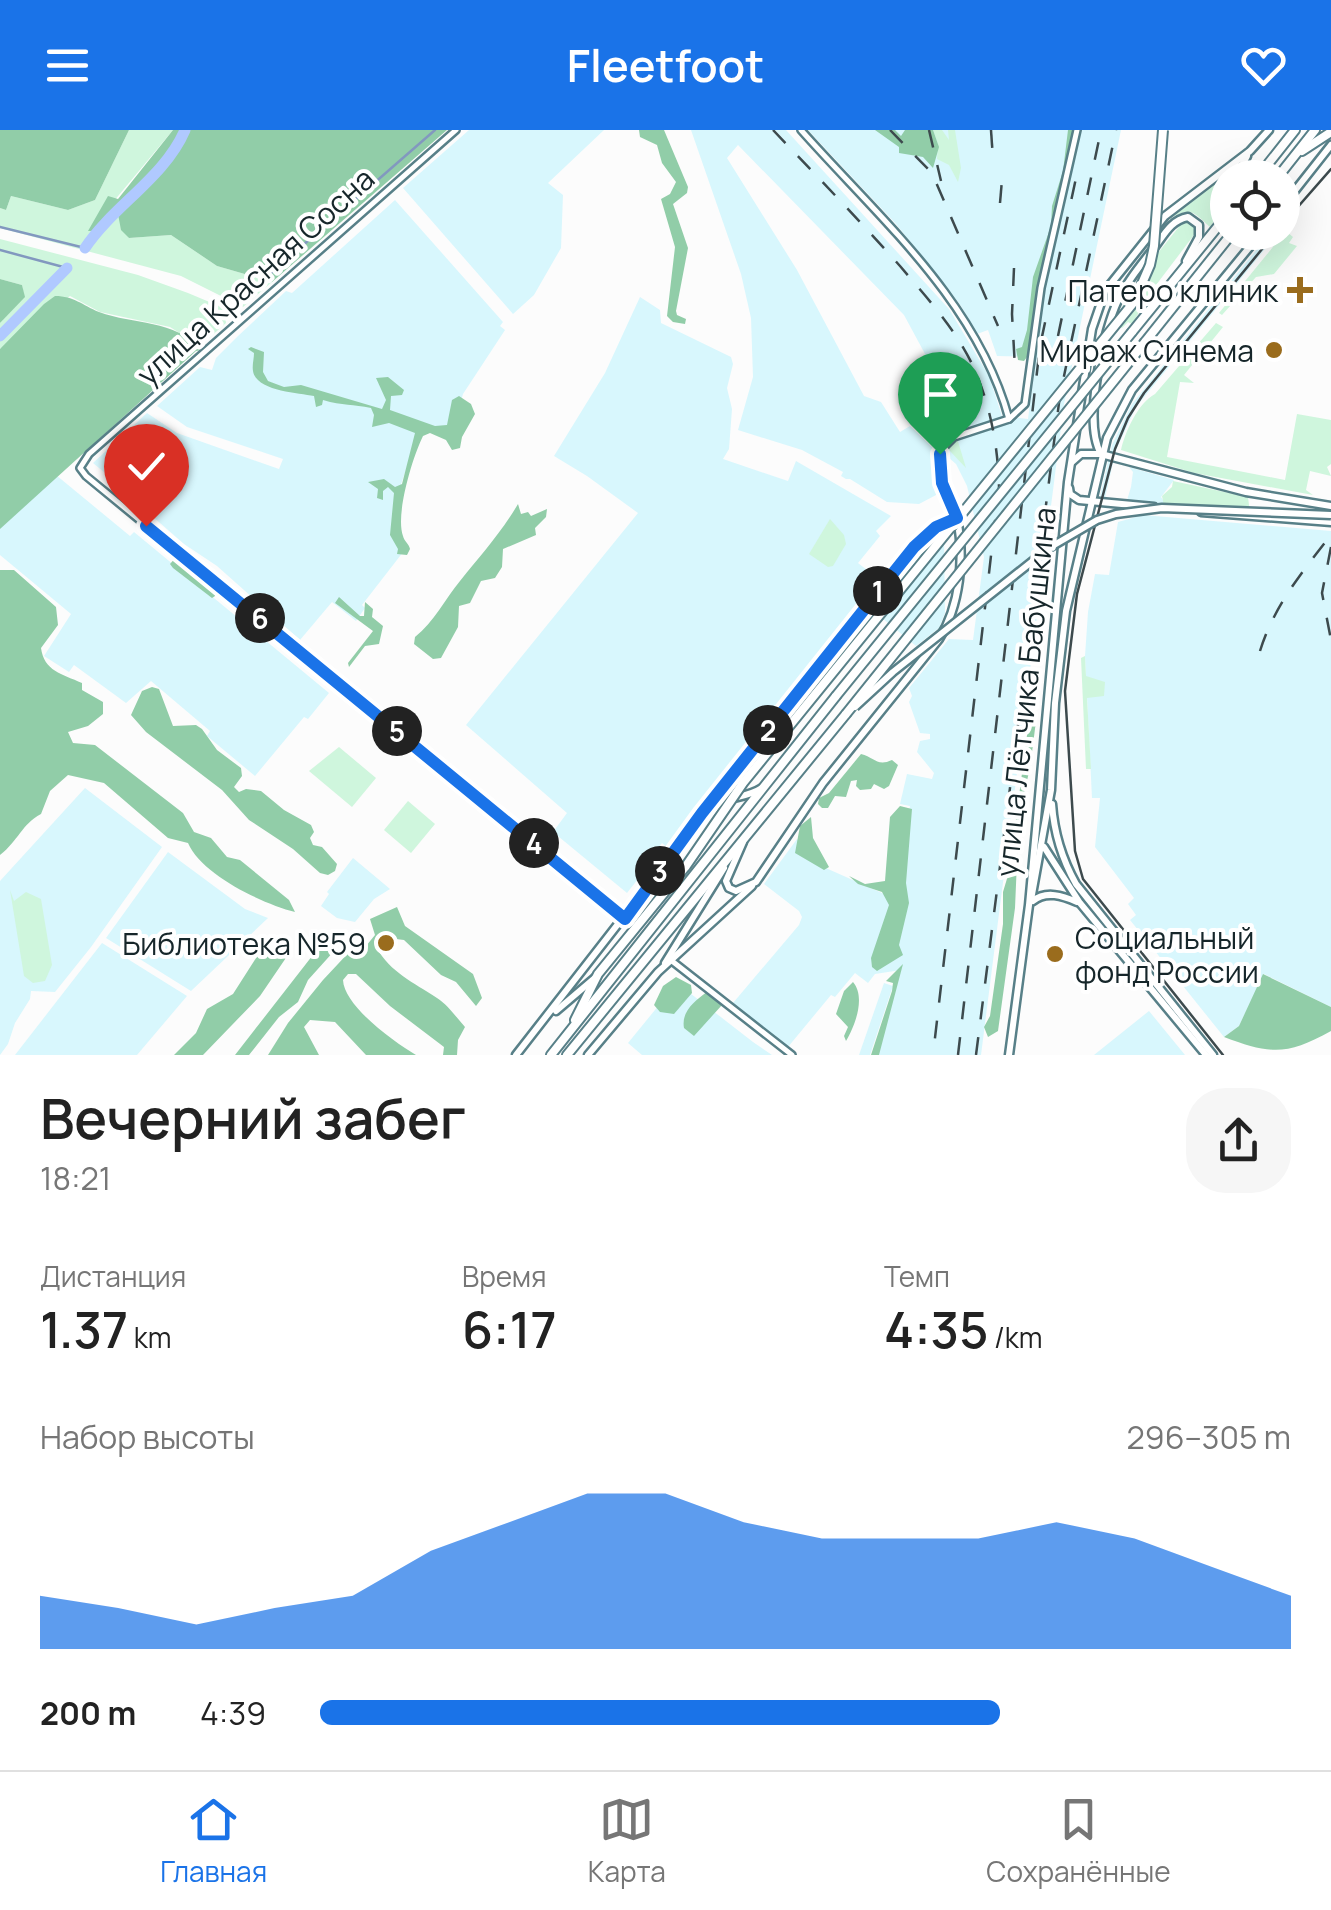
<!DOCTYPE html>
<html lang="ru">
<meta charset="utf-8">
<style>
body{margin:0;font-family:Manrope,sans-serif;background:#f6f6f6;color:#222;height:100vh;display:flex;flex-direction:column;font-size:38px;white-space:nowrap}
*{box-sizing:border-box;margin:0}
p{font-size:32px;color:#767676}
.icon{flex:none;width:55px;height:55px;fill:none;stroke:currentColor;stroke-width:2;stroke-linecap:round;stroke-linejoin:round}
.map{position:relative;height:925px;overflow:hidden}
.side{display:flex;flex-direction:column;background:#fff;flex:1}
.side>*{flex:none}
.controls{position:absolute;left:1210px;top:30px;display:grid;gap:20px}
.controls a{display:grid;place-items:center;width:90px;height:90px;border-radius:50%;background:#fff;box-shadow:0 10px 40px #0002;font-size:50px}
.pin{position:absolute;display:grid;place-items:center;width:85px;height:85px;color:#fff;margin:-102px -42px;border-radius:50% 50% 50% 0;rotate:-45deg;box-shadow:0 0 10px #0007}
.pin .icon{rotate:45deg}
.km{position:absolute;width:50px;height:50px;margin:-25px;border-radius:50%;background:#222;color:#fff;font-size:28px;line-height:50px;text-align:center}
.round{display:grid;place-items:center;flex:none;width:105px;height:105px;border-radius:40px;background:#f6f6f6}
.summary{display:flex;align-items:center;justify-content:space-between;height:170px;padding:0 40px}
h1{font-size:55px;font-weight:600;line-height:75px}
.figures{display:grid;grid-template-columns:repeat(3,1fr);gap:15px;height:170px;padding:10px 40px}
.figures div{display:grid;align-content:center}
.figures b{font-size:50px;font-weight:600}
.figures small{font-size:28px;font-weight:400}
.figures p{font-size:28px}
.chart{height:280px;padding:20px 40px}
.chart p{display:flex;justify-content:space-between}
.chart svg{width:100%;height:180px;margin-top:10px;fill:#1a73e8;opacity:.7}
ul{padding:0 40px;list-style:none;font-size:32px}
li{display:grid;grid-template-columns:160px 120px 1fr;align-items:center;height:75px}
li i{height:25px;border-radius:12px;background:#1a73e8}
header{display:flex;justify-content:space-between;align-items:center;height:130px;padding:0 40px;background:#1a73e8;color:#fff;font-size:45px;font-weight:600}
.menu{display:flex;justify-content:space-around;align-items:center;height:140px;border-top:2px solid #e0e0e0;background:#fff;font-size:28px;color:#767676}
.menu a{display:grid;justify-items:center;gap:5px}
.menu .selected{color:#1a73e8}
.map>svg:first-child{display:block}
.built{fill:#d8f7fd}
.green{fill:#cff6dd}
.forest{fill:#91cda8}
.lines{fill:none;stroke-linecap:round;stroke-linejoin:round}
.stream{stroke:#8298bf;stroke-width:2.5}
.river{stroke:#b0c9ff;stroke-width:11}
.minor-casing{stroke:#588088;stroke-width:10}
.tertiary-casing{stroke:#588088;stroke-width:11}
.secondary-casing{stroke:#588088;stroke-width:11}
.primary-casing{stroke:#588088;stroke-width:12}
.minor{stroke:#fff;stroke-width:5}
.tertiary{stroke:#fff;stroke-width:6}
.secondary{stroke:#fff;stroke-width:6}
.primary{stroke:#fff;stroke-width:8}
.tram{stroke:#3d4a4d;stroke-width:2.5}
.rail{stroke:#3d4a4d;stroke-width:2.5;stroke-dasharray:18 18;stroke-linecap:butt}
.secondary-bridge-casing{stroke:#588088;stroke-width:11;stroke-linecap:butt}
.primary-bridge-casing{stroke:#588088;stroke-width:12;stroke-linecap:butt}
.secondary-bridge{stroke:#fff;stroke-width:6}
.primary-bridge{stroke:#fff;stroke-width:8}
.route-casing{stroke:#fff;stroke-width:20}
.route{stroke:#1a73e8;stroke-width:12}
.poi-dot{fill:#9a6c1d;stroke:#fff;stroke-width:4}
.labels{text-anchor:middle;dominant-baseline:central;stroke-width:8;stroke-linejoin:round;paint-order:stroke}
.street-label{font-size:30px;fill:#16262a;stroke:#fff}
.poi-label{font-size:30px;fill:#16262a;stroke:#fff;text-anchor:end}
</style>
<header><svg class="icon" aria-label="menu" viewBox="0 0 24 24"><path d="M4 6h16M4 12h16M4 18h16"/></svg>Fleetfoot<svg class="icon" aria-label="heart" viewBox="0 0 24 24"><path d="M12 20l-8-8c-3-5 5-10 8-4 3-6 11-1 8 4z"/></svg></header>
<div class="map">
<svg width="1331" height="925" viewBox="0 0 1331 925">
<rect width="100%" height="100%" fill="#fcfcfc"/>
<g class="built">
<polygon points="469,0 604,0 548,53 563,65 561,118 534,165 513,184 403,58"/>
<polygon points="691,0 786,0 949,179 989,246 1002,286 1028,289 1036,227 997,226 988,200 977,204 961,176 896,94 808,0 1121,0 1064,274 981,925 874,925 901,840 875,844 868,853 855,843 835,867 831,865 788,917 733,873 799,795 802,787 799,781 764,754 797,709 828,739 891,767 910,676 900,674 907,644 932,649 934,643 917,622 920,611 930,609 930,604 920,603 909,572 912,566 909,558 949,509 973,510 984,427 967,356 956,334 918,301 948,276 931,235 904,185 738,15 727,28 797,140 864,266 881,272 900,302 910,296 934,319 931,337 934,348 941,357 938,364 919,374 887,372 850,349 846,349 841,346 843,342 802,320 738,300 753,247 751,188 741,144"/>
<polygon points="395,70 503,192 500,196 505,200 463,264 452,304 426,296 412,322 396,369 399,408 407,417 362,475 365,478 356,491 332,472 300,510 217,436 184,414 152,386 153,383 93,333 147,283 177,303 279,339 283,329 187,297 157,276 200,237 212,240 216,228 238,206 286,161 292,163"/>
<polygon points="1270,103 1278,103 1136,277 1116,320 1105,368 1100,366 1112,315 1132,274"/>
<polygon points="640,167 660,180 661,193 731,227 733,234 727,258 732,279 729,319 723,329 788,351 796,331 891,386 876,401 880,406 858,433 880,450 667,717 662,713 655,722 657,725 627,763 553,702 567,683 466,595 638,383 587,346 554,326 605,243"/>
<polygon points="1129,337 1174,350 1161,367 1167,376 1123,370 1127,370 1131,357 1133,342"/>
<polygon points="56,345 130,406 134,402 329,563 308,589 304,587 255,646 207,606 210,601 151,551 126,573 74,535 69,542 44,526 71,484 0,425 0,398"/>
<polygon points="1143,385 1331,401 1331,877 1264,844 1239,896 1224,907 1130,790 1136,785 1128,774 1134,768 1095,717 1100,668 1092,668 1085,526 1088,482 1095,444 1109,445 1118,392"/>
<polygon points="932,408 944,408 945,483 939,498 916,516 871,479"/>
<polygon points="85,658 162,717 91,817 55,862 31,861 30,869 15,893 8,914 0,925 0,751"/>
<polygon points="168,722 245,779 268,788 191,861 106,808"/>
<polygon points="353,728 390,759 374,769 355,792 337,788 321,776 329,764 327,762"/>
<polygon points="102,813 187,866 137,925 15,925"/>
<polygon points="677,853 753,912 772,925 642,925 628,913"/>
<polygon points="884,853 893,856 870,925 859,925"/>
<polygon points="1149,881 1185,925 1094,925"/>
</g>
<g class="green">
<polygon points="129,0 173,0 89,101 101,101 119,83 129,108 171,105 217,136 272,152 243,177 181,146 0,98 0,78 6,80 11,66 68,80 95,70"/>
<polygon points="933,0 942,0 949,10 948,0 955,0 961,38 958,52 949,35 937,29 938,14"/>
<path d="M1237,37L1232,47L1228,48L1216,88L1210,97C1194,82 1190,75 1167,91Z"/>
<path d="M1187,92L1194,97V105L1153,159L1132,194L1128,192L1122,198L1115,194C1128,156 1157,125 1181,94Z"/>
<polygon points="1286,101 1293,107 1289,113 1297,116 1274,144 1256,147 1222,185 1219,183"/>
<polygon points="0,109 138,145 188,163 219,176 224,181 226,193 200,216 170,197 100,182 70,166 0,219 0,193 24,166 22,155 0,149"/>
<path d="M1216,193L1223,197L1184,245L1194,253L1180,252L1167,327L1285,350L1297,284L1331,290V334L1327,337L1331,346L1310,341L1306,360L1313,365L1194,343L1121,320C1125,302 1138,273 1155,264Z"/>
<polygon points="943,280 957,308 966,338 933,303 928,291"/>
<polygon points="1173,351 1248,367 1250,383 1164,376 1162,366 1172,357"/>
<polygon points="830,389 844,405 846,414 833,436 828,437 809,424"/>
<polygon points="1085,526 1086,546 1105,552 1104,566 1087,568 1091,639 1086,639 1081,528"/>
<polygon points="339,617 376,648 352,677 309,641"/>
<polygon points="408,671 435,694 411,723 384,700"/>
<polygon points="10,760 14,771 26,762 41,769 52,835 45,851 33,853 24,846"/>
</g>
<g class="forest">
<polygon points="0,0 129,0 95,70 68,80 11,66 6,80 0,78"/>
<polygon points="173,0 447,0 272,152 217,136 171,105 129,108 121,100 118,84 100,101 88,101 108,66 118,69"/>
<polygon points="639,0 664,0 688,57 687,63 673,74 688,118 676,181 677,185 686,189 685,194 673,192 667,186 675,117 661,69 670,64 676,52 662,33 657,15 640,7"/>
<polygon points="875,0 895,0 901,6 905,0 933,0 939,17 933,38 923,27 899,23 899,17"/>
<polygon points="1068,0 1075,0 1042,135 1031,222 1024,231 1018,230 1016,219 1022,217 1027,200 1033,147 1051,96 1052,76 1063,41"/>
<polygon points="0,149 22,155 25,167 0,193"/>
<path d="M55,166C74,166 82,175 99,182C134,195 174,189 202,220L196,221L0,399V219L44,174Z"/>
<path d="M251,217L264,222L263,242L268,251L284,257L301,255L382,279L386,270L376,248L388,247L404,260L402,265L391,266L390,280L435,296L447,295L452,270L459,266L471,274L475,284L462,307L460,318L452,320L446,310L430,303L423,306C413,326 395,384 403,406C404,411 409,414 410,419L407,425L397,424L398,419L390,405L394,363L388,357L383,361V370L377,368L378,359L368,352L384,349L395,357L402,354L415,303L389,293L372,297L374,285L371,278C353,274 343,276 323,270L322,275L316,277L314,266C298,263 256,261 253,241C252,235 254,229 254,223L248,219Z"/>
<path d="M518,374L521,384L528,382L531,386L547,379L546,387L535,398L536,405L503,419L502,437L495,448L481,451L470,473L459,476L458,497L441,528L433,529L414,514L415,507C434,492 445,469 460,451C481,425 501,403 518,374Z"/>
<polygon points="177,426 216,455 215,466 212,468 173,438 170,434"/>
<path d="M0,440H14L56,477L58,495L41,518C44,541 62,544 82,553V560L103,572V584L88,596L68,602L73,613L95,615L183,683L194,702L211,708L227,727L240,730L289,770L295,782C261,773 202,745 188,713L168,708L104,653L68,645L50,661L41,684C21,695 19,710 0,725Z"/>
<polygon points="339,467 360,486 364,486 365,472 373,479 372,487 383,496 379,514 365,516 349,537 348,533 373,501 335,473"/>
<polygon points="152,557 159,559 173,596 196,595 202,599 217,620 241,638 242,646 234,657 239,662 246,659 261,661 284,680 311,695 314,702 310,708 313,715 322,717 337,734 335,741 328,745 320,743 293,719 249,690 222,660 146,602 131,585 142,561"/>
<polygon points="1033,586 1036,591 1030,638 1019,684 1015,778 998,901 988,907 984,897 990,886 1003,794 1003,762 1009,742 1029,590"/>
<path d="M861,624C874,627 877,637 892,630L898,635L889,656L884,659L874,654L871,659L860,660L856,656L857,650L851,651L846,667L835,666L828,678H822L818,674L819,668L829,663Z"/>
<polygon points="900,676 912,679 906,753 909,773 899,815 903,825 877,841 872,837 871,828 889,775 882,762 858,754 849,746 865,754 885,751 890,687"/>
<polygon points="811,687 813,708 829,737 824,740 795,723 800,696"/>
<path d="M397,777L405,796L473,844L482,868L476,876L456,852L441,845L404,810L388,808L376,817C391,843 413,852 437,868C448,875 456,887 465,897L458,910L457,925H443L444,917L390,876L356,844H348L343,850C344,876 394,912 416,925H366L335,892L310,890L304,897L319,925H268L288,893L323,850L352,819L366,816L375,805L370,789Z"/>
<polygon points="285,808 292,811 292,819 260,866 203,925 174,925 196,903 207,879 233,864 258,825 272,821 275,811"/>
<polygon points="329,811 336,812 335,820 308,850 298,872 279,887 249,925 235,925 316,821"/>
<polygon points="903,834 879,925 871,925 892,861 893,853 886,851"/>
<path d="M1263,844L1331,877V901C1288,925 1271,925 1224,907L1239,896Z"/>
<polygon points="676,847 691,855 692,863 674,884 660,882 654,875 663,856"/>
<path d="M853,852C866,867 855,896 846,911L844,906L848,897L836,884L844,861Z"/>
<path d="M708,861L722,875L694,906L684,898C681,881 695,871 708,861Z"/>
</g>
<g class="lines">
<g class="stream">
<polyline points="0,97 85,118"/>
<polyline points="0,120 67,138"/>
<polyline points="255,157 435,0"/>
</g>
<g class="river">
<path d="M85,118C113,76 165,47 185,0"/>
<polyline points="0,206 67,138"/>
</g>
<g class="minor-casing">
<g id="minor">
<polyline points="456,0 89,324 80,338 86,346 623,787"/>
<path d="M801,0C879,88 977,171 1009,289"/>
<polyline points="957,389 942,353 938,331 942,319 954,307 1009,289 1025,274 1041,158 1077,0"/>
<polyline points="672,831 792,925"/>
</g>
</g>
<g class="tertiary-casing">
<g id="tertiary">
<path d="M709,678C726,666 745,669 762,658"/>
<polyline points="665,833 724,738"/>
<polyline points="556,881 596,847"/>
<path d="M516,925L879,459L926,404L957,389C965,427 960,476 939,509L823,653L756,752L736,761L729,758L726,751L743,712"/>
<polyline points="588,925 658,842 752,756"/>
</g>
</g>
<g class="secondary-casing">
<g id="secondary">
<polyline points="1235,48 1247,26"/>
<polyline points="1282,77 1331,15"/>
<polyline points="1219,93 1228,65"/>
<path d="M1101,324C1083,293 1102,209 1115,177C1124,155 1140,136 1154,118C1164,105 1171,90 1188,87L1199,95V107L1186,131"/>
<polyline points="1072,332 1081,324 1101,324 1246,362 1331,376"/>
<polyline points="1069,358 1070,364 1079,370 1154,377"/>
<polyline points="1201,382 1331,392"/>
<path d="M1052,674C1054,703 1062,729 1076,754L1213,925"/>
<polyline points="1044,717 1080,773 1206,925"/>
<polyline points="1031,770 1051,660 1055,573 1066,481 1107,308 1132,260 1262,102"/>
<path d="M1033,771C1046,760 1063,766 1077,772"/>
<polyline points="1009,925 1029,775 1068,352 1092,199 1105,161 1165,86 1250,21 1269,0"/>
</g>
</g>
<g class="primary-casing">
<g id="primary">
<polyline points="1302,21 1331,2"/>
<polyline points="1257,48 1295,0"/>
<polyline points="1277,48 1315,0"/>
<polyline points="1132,202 1228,84"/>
<polyline points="1145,212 1233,102"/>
<polyline points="575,890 598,844 686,736"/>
<polyline points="551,925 836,566"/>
<polyline points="567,925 846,584"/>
</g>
</g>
<use href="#minor" class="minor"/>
<use href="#tertiary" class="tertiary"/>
<use href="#secondary" class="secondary"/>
<use href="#primary" class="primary"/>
<g class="tram">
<polyline points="1282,95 1331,39"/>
<polyline points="1223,925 1083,749 1075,721 1065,561 1077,464 1115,319 1128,288 1144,263 1276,102"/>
</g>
<g class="rail">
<path d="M773,0C816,45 859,90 900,136C927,168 955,198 973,236C990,274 998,315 999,357L933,925"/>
<polyline points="890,0 932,43 998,196"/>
<polyline points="929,0 941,51"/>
<polyline points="991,0 993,29"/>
<polyline points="1000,73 1003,38"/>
<polyline points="1014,138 1012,184 1015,238"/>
<polyline points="1058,206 1101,0"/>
<polyline points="1331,417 1322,463 1331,510"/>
<path d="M1260,521C1274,476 1302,442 1331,405"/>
<polyline points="958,925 1040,216 1079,34"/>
<polyline points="976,925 1060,265 1116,0"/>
</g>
<g class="secondary-bridge-casing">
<polyline id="secondary-bridge" points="855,577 893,542 1049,418 1097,390 1116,384 1162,378 1331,385"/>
</g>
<g class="primary-bridge-casing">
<g id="primary-bridge">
<polyline points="836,566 1132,202"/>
<polyline points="846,584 1145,212"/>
<polyline points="686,736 743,653 1134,172 1150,135 1154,116 1163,0"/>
</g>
</g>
<use href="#secondary-bridge" class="secondary-bridge"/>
<use href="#primary-bridge" class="primary-bridge"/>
</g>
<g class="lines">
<g class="route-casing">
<polyline id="route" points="146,396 625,789 702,683 914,417 936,397 957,388 942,353 940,324"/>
</g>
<use href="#route" class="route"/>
</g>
<g class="poi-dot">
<path d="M1295 145h10v10h10v10h-10v10h-10v-10h-10v-10h10z"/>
<circle cx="1274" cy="220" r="10"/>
<circle cx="386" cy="813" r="10"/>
<circle cx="1055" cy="824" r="10"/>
</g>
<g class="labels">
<g class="street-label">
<text transform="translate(255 146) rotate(-42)">улица Красная Сосна</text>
<text transform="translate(1025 562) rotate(-84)">улица Лётчика Бабушкина</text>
</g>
<g class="poi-label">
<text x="1278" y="160">Патеро клиник</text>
<text x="1254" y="220">Мираж Синема</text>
<text x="1075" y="807" text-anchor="start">Социальный<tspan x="1075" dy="34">фонд России</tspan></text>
<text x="366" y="813">Библиотека №59</text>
</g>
</g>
</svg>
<div class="controls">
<a><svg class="icon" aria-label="locate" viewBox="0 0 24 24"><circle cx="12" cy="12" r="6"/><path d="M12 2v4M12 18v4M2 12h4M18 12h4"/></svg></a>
</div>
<div class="pin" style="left:940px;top:324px;background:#1e9e55"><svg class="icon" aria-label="arrive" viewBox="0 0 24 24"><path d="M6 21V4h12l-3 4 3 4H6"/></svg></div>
<div class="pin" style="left:146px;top:396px;background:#d93025"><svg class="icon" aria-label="check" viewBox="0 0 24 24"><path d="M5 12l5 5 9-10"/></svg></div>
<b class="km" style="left:878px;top:461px">1</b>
<b class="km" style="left:768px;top:600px">2</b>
<b class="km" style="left:660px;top:741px">3</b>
<b class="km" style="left:534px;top:713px">4</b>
<b class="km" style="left:397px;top:601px">5</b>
<b class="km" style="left:260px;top:488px">6</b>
</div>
<section class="side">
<div class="summary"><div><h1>Вечерний забег</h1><p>18:21</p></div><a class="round"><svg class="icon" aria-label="share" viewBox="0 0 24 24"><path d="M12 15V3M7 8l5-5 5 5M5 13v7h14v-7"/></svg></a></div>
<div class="figures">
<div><p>Дистанция</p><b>1.37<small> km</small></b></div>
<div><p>Время</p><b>6:17</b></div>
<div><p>Темп</p><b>4:35<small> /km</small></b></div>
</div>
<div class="chart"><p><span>Набор высоты</span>296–305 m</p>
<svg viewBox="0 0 160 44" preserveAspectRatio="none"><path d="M0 44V31L10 34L20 38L30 34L40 31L50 20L60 13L70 6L80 6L90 13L100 17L110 17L120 17L130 13L140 17L150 24L160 31V44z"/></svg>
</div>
<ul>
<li><b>200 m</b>4:39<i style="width:70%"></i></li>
</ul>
</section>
<nav class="menu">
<a class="selected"><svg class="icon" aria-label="home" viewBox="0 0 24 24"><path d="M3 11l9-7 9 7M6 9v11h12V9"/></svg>Главная</a>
<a><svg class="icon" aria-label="map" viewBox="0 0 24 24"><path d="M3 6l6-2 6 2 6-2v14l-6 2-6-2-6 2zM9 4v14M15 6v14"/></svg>Карта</a>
<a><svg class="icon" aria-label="saved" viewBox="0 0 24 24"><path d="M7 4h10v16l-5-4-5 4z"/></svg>Сохранённые</a>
</nav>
